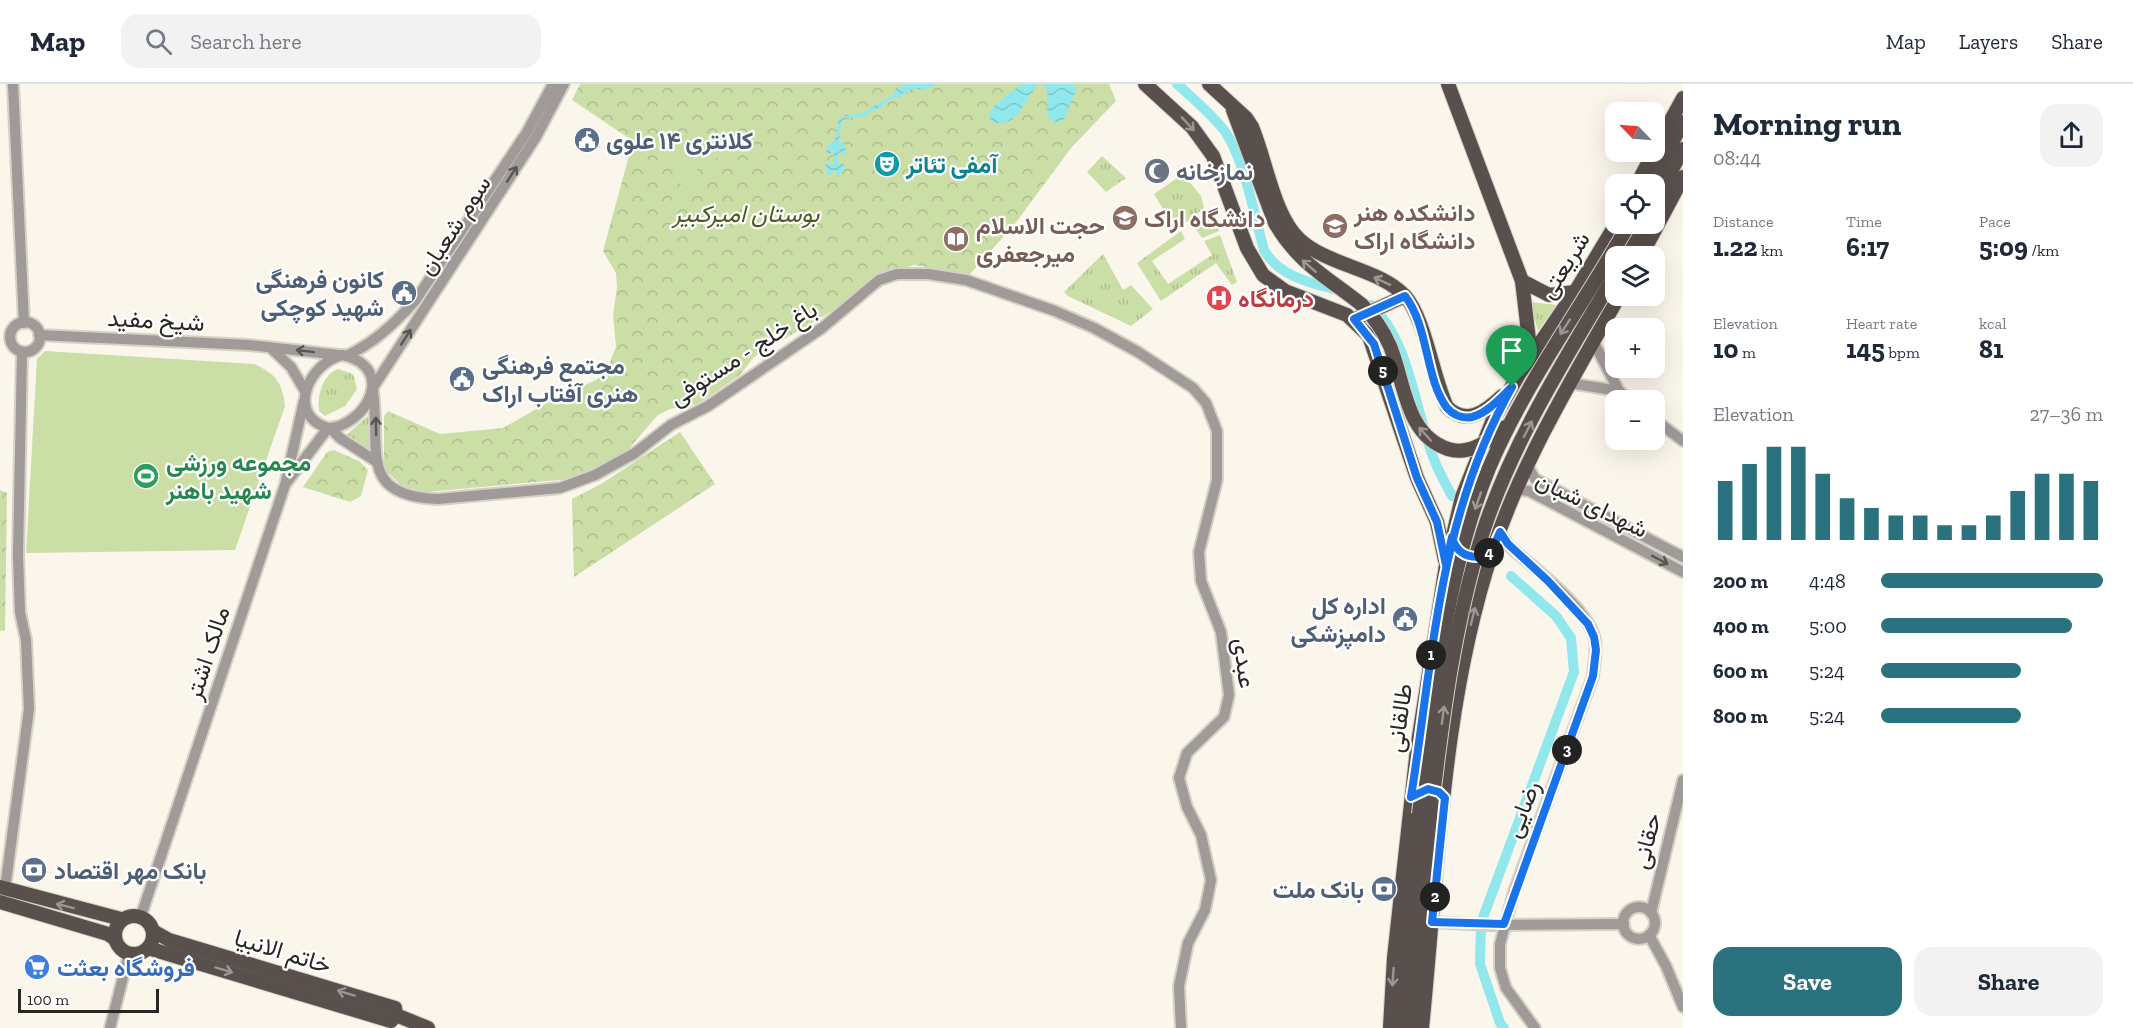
<!DOCTYPE html>
<meta charset="utf-8">
<style>
body{margin:0;font-family:"Zilla Slab",Vazirmatn,serif;background:#f2f2f3;color:#1f2937;height:100vh;display:flex;flex-direction:column;font-size:22px;white-space:nowrap}
*{box-sizing:border-box;margin:0}
p{font-size:20px;color:#747a83}
.icon{flex:none;width:33px;height:33px;fill:none;stroke:currentColor;stroke-width:2;stroke-linecap:round;stroke-linejoin:round}
.map{position:relative;flex:1;overflow:hidden}
.side{display:flex;flex-direction:column;background:#fff;width:450px}
.side>*{flex:none}
.needle{width:39px;rotate:295deg}
.buttons{position:absolute;left:1605px;top:18px;display:grid;gap:12px}
.buttons a{display:grid;place-items:center;width:60px;height:60px;border-radius:12px;background:#fff;box-shadow:0 6px 24px #0002;font-size:30px}
.scale{position:absolute;left:18px;bottom:15px;width:141px;box-sizing:border-box;padding-left:6px;border:3px solid #292723;border-top:0;font-size:16px;line-height:21px;white-space:nowrap;color:#292723;-webkit-text-stroke:4px #fff;paint-order:stroke}
.pin{position:absolute;display:grid;place-items:center;width:51px;height:51px;color:#fff;margin:-62px -26px;border-radius:50% 50% 50% 0;rotate:-45deg;box-shadow:0 0 6px #0007}
.pin .icon{rotate:45deg}
.km{position:absolute;width:30px;height:30px;margin:-15px;border-radius:50%;background:#222;color:#fff;font-size:16px;line-height:30px;text-align:center}
.round{display:grid;place-items:center;flex:none;width:63px;height:63px;border-radius:18px;background:#f2f2f3}
.overview{display:flex;align-items:center;justify-content:space-between;height:102px;padding:0 30px}
h1{font-size:33px;font-weight:800;line-height:45px}
.stats{display:grid;grid-template-columns:repeat(3,1fr);gap:9px;height:102px;padding:6px 30px}
.stats div{display:grid;align-content:center}
.stats b{font-size:26px;font-weight:800}
.stats small{font-size:16px;font-weight:400}
.stats p{font-size:16px}
.chart{height:168px;padding:12px 30px}
.chart p{display:flex;justify-content:space-between}
.chart svg{width:100%;height:108px;margin-top:6px;stroke:#2b727f;stroke-width:6}
.action{display:flex;gap:12px;margin-top:auto;padding:12px 30px}
.action a{flex:1;height:69px;border-radius:18px;background:#2b727f;color:#fff;font-size:24px;font-weight:800;line-height:69px;text-align:center}
.action a+a{background:#f2f2f3;color:#1f2937}
ul{padding:0 30px;list-style:none;font-size:20px}
li{display:grid;grid-template-columns:96px 72px 1fr;align-items:center;height:45px}
li i{height:15px;border-radius:8px;background:#2b727f}
header{display:flex;align-items:center;gap:36px;box-sizing:border-box;height:84px;padding:0 30px;background:#fff;border-bottom:2px solid #e0e1e3}
header strong{font-size:28px}
nav{display:flex;gap:33px;margin-inline-start:auto;font-size:21px}
.search{width:420px;height:54px;background:#f2f2f3;display:flex;align-items:center;gap:15px;box-sizing:border-box;padding:0 21px;border-radius:18px;color:#747a83;font-size:22px}
main{display:flex;flex:1;min-height:0}
.map>svg:first-child{display:block}
.grass{fill:url(#grass-tufts)}
.forest{fill:url(#forest-crowns)}
.pitch{fill:#cadea6}
.water{fill:url(#water-waves)}
.lines{fill:none;stroke-linecap:round;stroke-linejoin:round}
.canal{stroke:#90e8ec;stroke-width:10}
.minor-casing{stroke:#d5d1c7;stroke-width:14}
.major-casing{stroke:#d5d1c7;stroke-width:16}
.minor{stroke:#a09a98;stroke-width:10}
.major{stroke:#59504d;stroke-width:14}
.major-bridge-casing{stroke:#d5d1c7;stroke-width:16;stroke-linecap:butt}
.major-bridge{stroke:#59504d;stroke-width:14}
.oneway{stroke:#9b9694}
.oneway2{stroke:#595552}
.route-casing{stroke:#fff;stroke-width:12}
.route{stroke:#1a73e8;stroke-width:8}
.labels{text-anchor:middle;dominant-baseline:central;stroke-width:4.5;stroke-linejoin:round;paint-order:stroke}
.service-label{font-size:24px;font-weight:bold;fill:#4e5e75;stroke:#fff;text-anchor:start}
.culture-label{font-size:24px;font-weight:bold;fill:#0d838f;stroke:#fff;text-anchor:start}
.worship-label{font-size:24px;font-weight:bold;fill:#5b616d;stroke:#fff;text-anchor:start}
.education-label{font-size:24px;font-weight:bold;fill:#785e54;stroke:#fff;text-anchor:start}
.park-label{font-size:24px;font-style:italic;fill:#4a5c1c;stroke:#fff}
.street-label{font-size:24px;fill:#292723;stroke:#fff}
.health-label{font-size:24px;font-weight:bold;fill:#be3a42;stroke:#fff;text-anchor:start}
.leisure-label{font-size:24px;font-weight:bold;fill:#27864d;stroke:#fff;text-anchor:start}
.shop-label{font-size:24px;font-weight:bold;fill:#366cbe;stroke:#fff;text-anchor:start}
</style>
<header>
<strong>Map</strong>
<div class="search"><svg class="icon" aria-label="search" viewBox="0 0 24 24"><circle cx="10" cy="10" r="6"/><path d="M15 15l6 6"/></svg>Search here</div>
<nav><a>Map</a><a>Layers</a><a>Share</a></nav>
</header>
<main>
<div class="map">
<svg width="1683" height="944" viewBox="0 0 1683 944">
<defs>
<pattern id="grass-tufts" width="24" height="20" patternUnits="userSpaceOnUse" patternTransform="scale(1.5)"><rect width="24" height="20" fill="#cadea6"/><path d="M3 7l-1-3M5 7V3M7 7l1-3M15 17l-1-3M17 17v-4M19 17l1-3" fill="none" stroke="#aebe8f"/></pattern>
<pattern id="forest-crowns" width="20" height="18" patternUnits="userSpaceOnUse" patternTransform="scale(1.5)"><rect width="20" height="18" fill="#cadea6"/><path d="M2 6a3 3 0 1 1 6 0M12 15a3 3 0 1 1 6 0" fill="none" stroke="#aebe8f"/></pattern>
<pattern id="water-waves" width="16" height="10" patternUnits="userSpaceOnUse" patternTransform="scale(1.5)"><rect width="16" height="10" fill="#90e8ec"/><path d="M0 5q4-4 8 0t8 0" fill="none" stroke="#7cc7ca"/></pattern>
</defs>
<rect width="100%" height="100%" fill="#fbf6eb"/>
<g class="grass">
<polygon points="1102,72 1126,94 1106,108 1087,88"/>
<polygon points="1183,90 1201,112 1204,124 1176,146 1154,110"/>
<polygon points="1211,127 1219,147 1202,154 1192,139"/>
<polygon points="1181,147 1185,155 1152,177 1168,200 1212,171 1204,157 1220,151 1237,198 1232,201 1216,179 1161,217 1137,179"/>
<polygon points="1103,170 1123,206 1131,201 1153,225 1131,242 1068,212 1064,208"/>
<polygon points="1530,218 1557,221 1538,247"/>
<path d="M338,285L353,290L357,305L345,322L325,332L319,327C317,312 322,291 338,285Z"/>
<polygon points="371,329 370,368 344,353"/>
</g>
<g class="forest">
<polygon points="580,0 1109,0 1116,17 1071,64 1014,141 970,190 914,181 872,195 842,221 754,273 740,291 698,320 670,325 658,331 624,370 570,395 426,408 402,402 384,385 384,332 388,327 440,350 503,344 554,315 596,296 607,285 616,263 613,231 617,203 616,189 603,167 633,57 572,16"/>
<polygon points="680,348 715,400 574,493 572,415 601,400"/>
<polygon points="334,366 359,377 368,386 361,412 350,418 303,403 327,368"/>
<polygon points="0,406 7,409 5,546 0,547"/>
</g>
<g class="pitch">
<polygon points="717,62 719,74 694,79 702,95 683,105 666,73 685,63 694,79 692,66"/>
<path d="M45,267L254,280C276,290 282,298 285,322L235,466L26,469L37,275Z"/>
</g>
<g class="water">
<polygon points="907,0 935,0 925,7 923,4 919,6 915,2 914,6 909,5 908,10 903,9 901,14 896,13 865,32 842,36 839,57 844,60 846,72 838,68 837,81 841,79 845,81 839,93 836,92 836,86 833,86 831,92 828,91 825,77 833,81 834,68 829,70 826,68 830,58 835,57 839,34 864,28 894,10 896,4 901,5 902,1"/>
<path d="M1022,0H1038C1025,14 1018,46 993,38L989,33V29L997,19Z"/>
<path d="M1044,0H1073L1076,6L1065,34L1057,39L1048,34C1044,22 1051,11 1044,0Z"/>
</g>
<g class="lines">
<g class="canal">
<path d="M1177,0C1194,15 1210,29 1224,46C1245,76 1254,131 1264,166C1279,193 1312,199 1341,207"/>
<path d="M1371,221C1410,258 1414,322 1432,370C1437,385 1445,399 1452,412"/>
<polyline points="1504,944 1500,939 1480,880 1481,839 1574,588 1571,554 1556,532 1511,492"/>
</g>
<g class="minor-casing">
<g id="minor">
<polyline points="13,0 24,239"/>
<circle cx="25" cy="253" r="15"/>
<polyline points="39,251 249,261 339,271"/>
<polyline points="1593,257 1619,307"/>
<polyline points="271,264 291,283 305,307"/>
<path d="M343,271C399,285 364,343 328,344C285,331 309,278 343,271Z"/>
<path d="M346,272C374,259 394,240 415,217L527,48L553,0"/>
<polyline points="1569,299 1619,307 1631,316"/>
<polyline points="374,302 536,53 564,0"/>
<path d="M373,307C381,366 357,412 438,415L560,404L595,391L635,369L671,341L708,322L822,244L879,196L897,190H928L966,196L1055,227L1094,244L1138,268L1193,304L1206,319L1217,347V396L1199,468L1201,497L1221,548L1229,611L1224,633L1187,669L1179,694L1187,723L1201,751L1211,796L1205,826L1188,859L1179,902L1181,944"/>
<polyline points="1654,335 1683,357"/>
<polyline points="331,345 340,354 377,378"/>
<polyline points="1528,382 1535,395 1683,473"/>
<polyline points="287,398 328,344"/>
<polyline points="1515,410 1520,406 1529,407 1683,488"/>
<path d="M1500,448L1508,461C1532,483 1589,524 1595,556C1597,568 1594,580 1593,592L1514,808L1500,860V884L1506,904L1535,944"/>
<polyline points="5,805 29,625 26,556 20,528 18,472 22,268"/>
<circle cx="1639" cy="839" r="16"/>
<polyline points="1651,829 1683,696"/>
<polyline points="141,832 285,401 304,317"/>
<polyline points="1432,838 1490,841 1624,840"/>
<polyline points="1649,851 1666,882 1683,923"/>
<polyline points="110,944 129,870"/>
</g>
</g>
<g class="major-casing">
<g id="major">
<polyline points="1145,0 1192,43 1213,72 1247,164 1263,191 1285,207 1347,231 1369,252 1417,394 1437,438 1445,476"/>
<path d="M1209,0L1246,34L1252,43C1266,76 1274,133 1300,156C1329,182 1380,185 1405,212C1425,234 1433,294 1447,323C1466,342 1485,328 1502,312"/>
<polyline points="1448,0 1522,197 1529,256 1528,275"/>
<path d="M1233,26L1275,139C1298,179 1327,193 1362,221"/>
<polyline points="1654,67 1683,14"/>
<polyline points="1637,100 1654,68"/>
<polyline points="1650,100 1683,38"/>
<polyline points="1654,119 1683,65"/>
<polyline points="1625,172 1644,140"/>
<polyline points="1641,172 1683,93"/>
<polyline points="1522,197 1549,211 1575,208"/>
<polyline points="1359,233 1405,212"/>
<polyline points="0,803 121,835"/>
<polyline points="0,818 108,850 115,855"/>
<circle cx="134" cy="851" r="19"/>
<polyline points="153,847 169,856 395,924 396,931 428,944"/>
<polyline points="148,864 391,937 396,931"/>
<polyline points="1390,944 1394,874 1417,665 1446,481 1462,413 1492,338 1519,290 1575,208 1616,140"/>
<polyline points="1400,944 1419,730"/>
<polyline points="1412,944 1431,730"/>
<path d="M1422,944C1438,786 1442,620 1492,468C1522,377 1573,294 1619,212"/>
</g>
</g>
<use href="#minor" class="minor"/>
<use href="#major" class="major"/>
<g class="major-bridge-casing">
<g id="major-bridge">
<path d="M1362,221C1374,233 1383,246 1390,262C1405,298 1405,351 1448,365C1469,372 1491,356 1505,343"/>
<path d="M1419,730C1432,619 1446,488 1489,384C1526,297 1583,222 1629,140"/>
<path d="M1431,730C1442,635 1454,540 1483,448C1513,356 1567,272 1616,189"/>
</g>
</g>
<use href="#major-bridge" class="major-bridge"/>
</g>
<defs><path id="oneway-shaft" d="M-6 0H5M1.5-3L5.5 0L1.5 3" fill="none" stroke-width="1.6" stroke-linecap="round" stroke-linejoin="round" transform="scale(1.5)"/></defs>
<g class="oneway">
<use href="#oneway-shaft" transform="translate(1188 40) rotate(47)"/>
<use href="#oneway-shaft" transform="translate(1309 182) rotate(-139)"/>
<use href="#oneway-shaft" transform="translate(1382 197) rotate(-155)"/>
<use href="#oneway-shaft" transform="translate(1565 243) rotate(123)"/>
<use href="#oneway-shaft" transform="translate(1528 345) rotate(-63)"/>
<use href="#oneway-shaft" transform="translate(1425 350) rotate(-132)"/>
<use href="#oneway-shaft" transform="translate(1478 417) rotate(109)"/>
<use href="#oneway-shaft" transform="translate(1473 532) rotate(-76)"/>
<use href="#oneway-shaft" transform="translate(1443 631) rotate(-82)"/>
<use href="#oneway-shaft" transform="translate(65 822) rotate(-166)"/>
<use href="#oneway-shaft" transform="translate(224 886) rotate(17)"/>
<use href="#oneway-shaft" transform="translate(1393 893) rotate(94)"/>
<use href="#oneway-shaft" transform="translate(346 909) rotate(-163)"/>
</g>
<g class="oneway2">
<use href="#oneway-shaft" transform="translate(512 90) rotate(-57)"/>
<use href="#oneway-shaft" transform="translate(406 253) rotate(-57)"/>
<use href="#oneway-shaft" transform="translate(305 267) rotate(-173)"/>
<use href="#oneway-shaft" transform="translate(376 342) rotate(-91)"/>
<use href="#oneway-shaft" transform="translate(1660 476) rotate(28)"/>
</g>
<g class="lines">
<g class="route-casing">
<path id="route" d="M1512,303C1438,434 1434,569 1411,713L1428,705L1439,708L1445,714L1432,838L1504,840L1593,592L1596,566L1594,553L1588,540L1548,497L1508,460L1500,448L1492,466L1478,473C1464,473 1455,466 1452,453L1446,481L1437,438L1417,394L1374,260L1354,235L1405,212C1429,243 1425,295 1447,324C1453,331 1463,335 1472,333C1488,329 1501,313 1512,303"/>
</g>
<use href="#route" class="route"/>
</g>
<defs>
<g id="civic-disc" transform="scale(1.35)"><circle r="9.5" fill="#5c6f8a" stroke="#fff"/><path d="M-.6-6.5H3V-4.5H.6V-3L4-1V1h2V6H-6V1h2V-1L-.6-3ZM-1.2 2.5V6h2.4V2.5Z" fill="#fff"/></g>
<g id="theatre-disc" transform="scale(1.35)"><circle r="9.5" fill="#0f9aa8" stroke="#fff"/><path d="M-5-5.5Q0-4 5-5.5V0Q5 5 0 6Q-5 5-5 0ZM-3.3-2.5H-1v1.5H-3.3ZM1-2.5H3.3v1.5H1ZM-2.8 1Q0 5.5 2.8 1Z" fill="#fff"/></g>
<g id="mosque-disc" transform="scale(1.35)"><circle r="9.5" fill="#6b7280" stroke="#fff"/><path d="M3.5-4.9A6 6 0 1 0 3.5 4.9A5 5 0 1 1 3.5-4.9Z" fill="#fff"/></g>
<g id="university-disc" transform="scale(1.35)"><circle r="9.5" fill="#8d6e63" stroke="#fff"/><path d="M0-5L7-2L0 1L-7-2ZM-4 1L0 2.5L4 1V4Q0 6-4 4Z" fill="#fff"/></g>
<g id="library-disc" transform="scale(1.35)"><circle r="9.5" fill="#8d6e63" stroke="#fff"/><path d="M-6-4Q-3-5.5-.7-3.5V5Q-3 3-6 4ZM6-4Q3-5.5 .7-3.5V5Q3 3 6 4Z" fill="#fff"/></g>
<g id="hospital-disc" transform="scale(1.35)"><circle r="9.5" fill="#e0444e" stroke="#fff"/><path d="M-5-5h3v3.5h4V-5h3V5h-3V1.5h-4V5h-3Z" fill="#fff"/></g>
<g id="stadium-disc" transform="scale(1.35)"><circle r="9.5" fill="#2e9e5b" stroke="#fff"/><path d="M0-5a6.5 5 0 1 0 0 10a6.5 5 0 1 0 0-10ZM-3.5-1.8h7v3.6h-7Z" fill="#fff"/></g>
<g id="bank-disc" transform="scale(1.35)"><circle r="9.5" fill="#5c6f8a" stroke="#fff"/><path d="M-6-4H6V4H-6ZM0-2.3a2.3 2.3 0 1 0 0 4.6a2.3 2.3 0 1 0 0-4.6Z" fill="#fff"/></g>
<g id="supermarket-disc" transform="scale(1.35)"><circle r="9.5" fill="#3f7fe0" stroke="#fff"/><path d="M-6-5.5h2.5l.6 2H6L4.5 2H-2.5L-4.4-4H-6ZM-1.5 3.2a1.3 1.3 0 1 0 .1 0ZM3 3.2a1.3 1.3 0 1 0 .1 0Z" fill="#fff"/></g>
</defs>
<g fill-rule="evenodd">
<use href="#civic-disc" x="587" y="56"/>
<use href="#theatre-disc" x="887" y="80"/>
<use href="#mosque-disc" x="1157" y="87"/>
<use href="#university-disc" x="1125" y="134"/>
<use href="#university-disc" x="1335" y="142"/>
<use href="#library-disc" x="956" y="155"/>
<use href="#civic-disc" x="404" y="209"/>
<use href="#hospital-disc" x="1219" y="214"/>
<use href="#civic-disc" x="462" y="295"/>
<use href="#stadium-disc" x="146" y="392"/>
<use href="#civic-disc" x="1405" y="535"/>
<use href="#bank-disc" x="34" y="786"/>
<use href="#bank-disc" x="1384" y="805"/>
<use href="#supermarket-disc" x="37" y="883"/>
</g>
<g class="labels">
<g class="service-label">
<text x="606" y="56">کلانتری ۱۴ علوی</text>
<text x="384" y="195" text-anchor="end">کانون فرهنگی<tspan x="384" dy="28">شهید کوچکی</tspan></text>
<text x="482" y="281">مجتمع فرهنگی<tspan x="482" dy="28">هنری آفتاب اراک</tspan></text>
<text x="1386" y="521" text-anchor="end">اداره کل<tspan x="1386" dy="28">دامپزشکی</tspan></text>
<text x="54" y="786">بانک مهر اقتصاد</text>
<text x="1364" y="805" text-anchor="end">بانک ملت</text>
</g>
<g class="culture-label">
<text x="906" y="80">آمفی تئاتر</text>
</g>
<g class="worship-label">
<text x="1176" y="87">نمازخانه</text>
</g>
<g class="education-label">
<text x="1354" y="128">دانشکده هنر<tspan x="1354" dy="28">دانشگاه اراک</tspan></text>
<text x="1144" y="134">دانشگاه اراک</text>
<text x="976" y="141">حجت الاسلام<tspan x="976" dy="28">میرجعفری</tspan></text>
</g>
<g class="park-label">
<text x="746" y="129">بوستان امیرکبیر</text>
</g>
<g class="street-label">
<text transform="translate(454 141) rotate(-57)">سوم شعبان</text>
<text transform="translate(1564 181) rotate(-58)">شریعتی</text>
<text transform="translate(156 236) rotate(3)">شیخ مفید</text>
<text transform="translate(743 269) rotate(-33)">باغ خلج - مستوفی</text>
<text transform="translate(1592 420) rotate(26)">شهدای شبان</text>
<text transform="translate(207 569) rotate(-72)">مالک اشتر</text>
<text transform="translate(1245 579) rotate(83)">عبدی</text>
<text transform="translate(1399 634) rotate(-82)">طالقانی</text>
<text transform="translate(1522 725) rotate(-69)">رضایی</text>
<text transform="translate(1646 757) rotate(-76)">حقانی</text>
<text transform="translate(283 867) rotate(17)">خاتم الانبیا</text>
</g>
<g class="health-label">
<text x="1238" y="214">درمانگاه</text>
</g>
<g class="leisure-label">
<text x="166" y="378">مجموعه ورزشی<tspan x="166" dy="28">شهید باهنر</tspan></text>
</g>
<g class="shop-label">
<text x="57" y="883">فروشگاه بعثت</text>
</g>
</g>
</svg>
<div class="buttons">
<a><svg class="needle" viewBox="-14 -14 28 28"><path d="M0-13l5 13h-10z" fill="#e53935"/><path d="M0 13l5-13h-10z" fill="#747a83"/></svg></a>
<a><svg class="icon" aria-label="locate" viewBox="0 0 24 24"><circle cx="12" cy="12" r="6"/><path d="M12 2v4M12 18v4M2 12h4M18 12h4"/></svg></a>
<a><svg class="icon" aria-label="layers" viewBox="0 0 24 24"><path d="M12 4l9 5-9 5-9-5zM3 14l9 5 9-5"/></svg></a>
<a>+</a>
<a>−</a>
</div>
<div class="scale">100 m</div>
<div class="pin" style="left:1512px;top:303px;background:#1e9e55"><svg class="icon" aria-label="arrive" viewBox="0 0 24 24"><path d="M6 21V4h12l-3 4 3 4H6"/></svg></div>
<b class="km" style="left:1431px;top:571px">1</b>
<b class="km" style="left:1435px;top:813px">2</b>
<b class="km" style="left:1567px;top:666px">3</b>
<b class="km" style="left:1489px;top:469px">4</b>
<b class="km" style="left:1383px;top:287px">5</b>
</div>
<section class="side">
<div class="overview"><div><h1>Morning run</h1><p>08:44</p></div><a class="round"><svg class="icon" aria-label="share" viewBox="0 0 24 24"><path d="M12 15V3M7 8l5-5 5 5M5 13v7h14v-7"/></svg></a></div>
<div class="stats">
<div><p>Distance</p><b>1.22<small> km</small></b></div>
<div><p>Time</p><b>6:17</b></div>
<div><p>Pace</p><b>5:09<small> /km</small></b></div>
</div>
<div class="stats">
<div><p>Elevation</p><b>10<small> m</small></b></div>
<div><p>Heart rate</p><b>145<small> bpm</small></b></div>
<div><p>kcal</p><b>81</b></div>
</div>
<div class="chart"><p><span>Elevation</span>27–36 m</p>
<svg viewBox="0 0 160 44" preserveAspectRatio="none"><path d="M5 44V20M15 44V13M25 44V6M35 44V6M45 44V17M55 44V27M65 44V31M75 44V34M85 44V34M95 44V38M105 44V38M115 44V34M125 44V24M135 44V17M145 44V17M155 44V20"/></svg>
</div>
<ul>
<li><b>200 m</b>4:48<i style="width:100%"></i></li>
<li><b>400 m</b>5:00<i style="width:86%"></i></li>
<li><b>600 m</b>5:24<i style="width:63%"></i></li>
<li><b>800 m</b>5:24<i style="width:63%"></i></li>
</ul>
<div class="action"><a>Save</a><a>Share</a></div>
</section>
</main>
